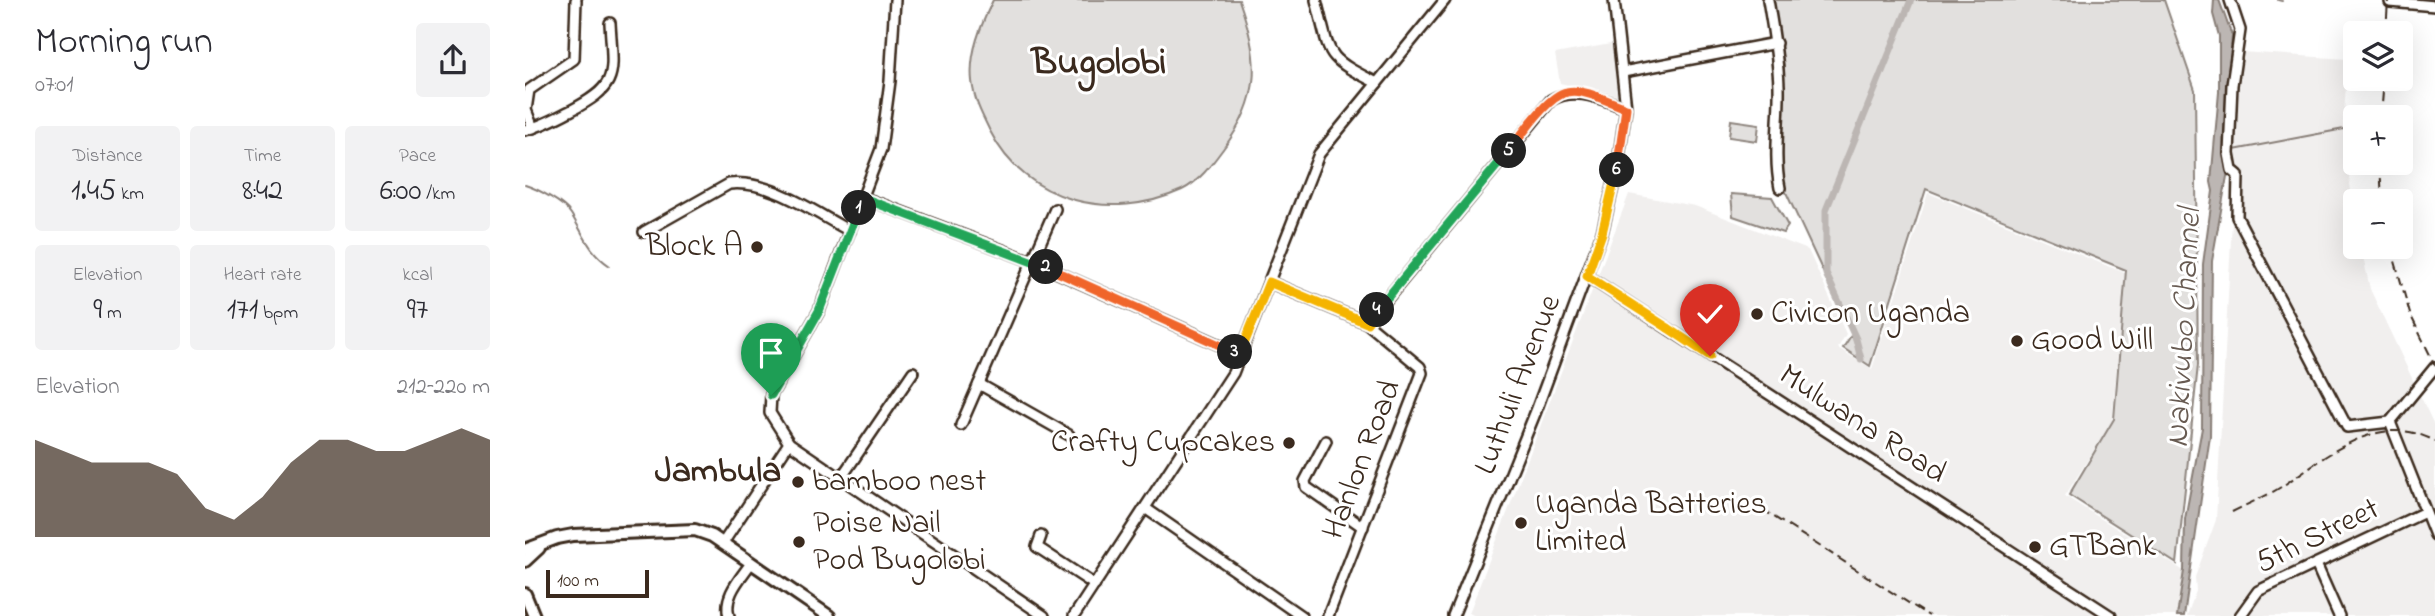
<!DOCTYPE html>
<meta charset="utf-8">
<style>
body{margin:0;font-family:"Indie Flower",sans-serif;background:#f2f2f3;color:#2b2b33;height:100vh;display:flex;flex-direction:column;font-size:26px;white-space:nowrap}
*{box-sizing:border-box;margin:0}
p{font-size:23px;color:#7c7c81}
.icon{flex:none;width:38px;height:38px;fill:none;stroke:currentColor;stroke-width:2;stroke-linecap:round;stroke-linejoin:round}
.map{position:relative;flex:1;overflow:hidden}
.details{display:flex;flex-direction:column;background:#fff;width:525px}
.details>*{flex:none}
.buttons{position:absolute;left:1818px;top:21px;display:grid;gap:14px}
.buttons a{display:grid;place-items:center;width:70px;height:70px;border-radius:7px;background:#fff;box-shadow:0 7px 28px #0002;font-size:35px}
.scale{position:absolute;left:21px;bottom:18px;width:103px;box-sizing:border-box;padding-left:7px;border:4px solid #3b2a1e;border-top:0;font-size:19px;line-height:24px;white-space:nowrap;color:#3b2a1e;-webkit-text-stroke:5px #fff;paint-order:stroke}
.pin{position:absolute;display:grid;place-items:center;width:60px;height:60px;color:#fff;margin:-72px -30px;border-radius:50% 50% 50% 0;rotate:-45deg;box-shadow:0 0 7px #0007}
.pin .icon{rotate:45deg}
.km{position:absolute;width:35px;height:35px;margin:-18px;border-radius:50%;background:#222;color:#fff;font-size:19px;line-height:35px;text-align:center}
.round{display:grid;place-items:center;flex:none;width:74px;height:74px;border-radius:7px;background:#f2f2f3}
.summary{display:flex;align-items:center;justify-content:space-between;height:119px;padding:0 35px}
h1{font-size:38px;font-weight:600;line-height:52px}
.stats{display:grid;grid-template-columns:repeat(3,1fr);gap:10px;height:119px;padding:7px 35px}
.stats div{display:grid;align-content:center;border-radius:7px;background:#f2f2f3;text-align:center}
.stats b{font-size:30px;font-weight:600}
.stats small{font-size:19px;font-weight:400}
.stats p{font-size:19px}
.chart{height:196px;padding:14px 35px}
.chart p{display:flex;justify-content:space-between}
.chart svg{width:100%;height:126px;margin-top:7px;fill:#3b2a1e;opacity:.7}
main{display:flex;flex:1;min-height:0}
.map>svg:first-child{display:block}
.built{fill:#f1efee}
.green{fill:#e2e0de;stroke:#8e857e;stroke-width:2}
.water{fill:#bcb6b3;stroke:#887e77;stroke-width:2}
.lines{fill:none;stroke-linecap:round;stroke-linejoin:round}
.stream{stroke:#887e77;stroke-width:2}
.canal{stroke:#bcb6b3;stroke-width:7}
.minor-casing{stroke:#3b2a1e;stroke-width:14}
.major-casing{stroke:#3b2a1e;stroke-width:16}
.minor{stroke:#fff;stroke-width:9}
.major{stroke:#fff;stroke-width:10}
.rail{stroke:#3b2a1e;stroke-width:2;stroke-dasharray:10 5;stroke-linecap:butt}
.split-1-casing{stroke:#fff;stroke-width:14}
.split-2-casing{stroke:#fff;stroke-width:14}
.split-3-casing{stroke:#fff;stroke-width:14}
.split-4-casing{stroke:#fff;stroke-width:14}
.split-5-casing{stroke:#fff;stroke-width:14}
.split-6-casing{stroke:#fff;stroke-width:14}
.split-7-casing{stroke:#fff;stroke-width:14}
.split-8-casing{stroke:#fff;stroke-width:14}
.split-1{stroke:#22a559;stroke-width:9}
.split-2{stroke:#22a559;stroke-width:9}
.split-3{stroke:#f0652b;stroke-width:9}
.split-4{stroke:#f5b400;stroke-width:9}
.split-5{stroke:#22a559;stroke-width:9}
.split-6{stroke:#f0652b;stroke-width:9}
.split-7{stroke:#f5b400;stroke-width:9}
.split-8{stroke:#f5b400;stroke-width:9}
.poi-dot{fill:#3b2a1e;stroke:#fff;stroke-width:2.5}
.labels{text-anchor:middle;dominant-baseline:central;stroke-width:6;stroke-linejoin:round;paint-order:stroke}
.poi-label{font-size:32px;fill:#3b2a1e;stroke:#fff;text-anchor:start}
.street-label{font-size:32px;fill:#3b2a1e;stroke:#fff}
.water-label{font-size:33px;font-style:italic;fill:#685b52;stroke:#fff}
.quarter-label{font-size:35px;font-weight:bold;fill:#3b2a1e;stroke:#fff}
.district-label{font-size:38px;font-weight:bold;fill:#3b2a1e;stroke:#fff}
</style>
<main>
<section class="details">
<div class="summary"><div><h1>Morning run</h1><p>07:01</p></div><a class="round"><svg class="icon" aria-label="share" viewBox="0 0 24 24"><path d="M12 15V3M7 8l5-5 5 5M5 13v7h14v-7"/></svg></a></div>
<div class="stats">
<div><p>Distance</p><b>1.45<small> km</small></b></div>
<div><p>Time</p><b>8:42</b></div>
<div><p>Pace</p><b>6:00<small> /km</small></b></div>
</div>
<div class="stats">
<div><p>Elevation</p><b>9<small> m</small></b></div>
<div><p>Heart rate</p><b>171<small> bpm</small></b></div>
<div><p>kcal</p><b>97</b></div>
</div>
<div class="chart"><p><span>Elevation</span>212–220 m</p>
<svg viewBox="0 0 160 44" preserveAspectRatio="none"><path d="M0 44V10L10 14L20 18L30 18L40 18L50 22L60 34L70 38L80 30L90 18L100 10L110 10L120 14L130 14L140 10L150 6L160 10V44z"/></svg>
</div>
</section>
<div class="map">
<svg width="1910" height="616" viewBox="0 0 1910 616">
<rect width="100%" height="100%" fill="#fff"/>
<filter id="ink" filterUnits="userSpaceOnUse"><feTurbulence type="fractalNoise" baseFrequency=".0143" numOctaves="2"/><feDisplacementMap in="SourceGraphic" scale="14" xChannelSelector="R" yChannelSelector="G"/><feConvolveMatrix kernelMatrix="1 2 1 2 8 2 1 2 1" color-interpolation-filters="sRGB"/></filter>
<g filter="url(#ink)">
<g class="built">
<polygon points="1091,43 1094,97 1035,83 1030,54"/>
<polygon points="1716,52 1823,59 1818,126 1830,224 1830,247 1836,247 1845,289 1910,427 1910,616 1662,616 1671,591 1670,577 1691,520"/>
<polygon points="1403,193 1600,273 1587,421 1540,496 1659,571 1652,616 950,616 944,613 1104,194 1170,206 1283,250 1321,334 1313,348 1347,369"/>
</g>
<g class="green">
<path d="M468,0H714C735,59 737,98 698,149C687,164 674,182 657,190C586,222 501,203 465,131C457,115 449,100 447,81C444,53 456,25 468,0Z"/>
<polygon points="1248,0 1639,0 1670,90 1673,365 1652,564 1544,495 1589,419 1601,270 1401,189 1345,366 1318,348 1327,334 1259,188 1257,168 1259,66"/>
<polygon points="1206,120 1234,124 1232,141 1204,137"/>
<polygon points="1206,194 1247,197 1263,226 1258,233 1208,216"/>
</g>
<polygon class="water" points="1689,0 1694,0 1707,36 1701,119 1704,165 1687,261 1685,436 1659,616 1652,616 1659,571 1660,519 1677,428 1678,264 1688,191 1686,182 1694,92 1694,36 1688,14"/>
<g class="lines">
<g class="stream">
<polyline points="1753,0 1757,1"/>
<polyline points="1709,150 1819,129 1826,117 1848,109"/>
<path d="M0,185C13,189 39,203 46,214C59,235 64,252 85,266"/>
</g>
<polyline class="canal" points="1336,359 1331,339 1301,274 1301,210 1386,0"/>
<g class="minor-casing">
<g id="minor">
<path d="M791,0C806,57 798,56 852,83"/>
<path d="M1243,0C1248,29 1253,56 1254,86C1255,120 1248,154 1255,188"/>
<polyline points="1705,0 1715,30 1707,85 1704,154 1707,170 1713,175 1712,217 1822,427 1865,422"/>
<polyline points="1865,2 1910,6"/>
<polyline points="1098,72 1251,43"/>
<polyline points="8,128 1,110 4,90 49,59 51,0"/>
<path d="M0,130C15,127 31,118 45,111C95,85 88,75 85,23"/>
<polyline points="337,197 509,262 715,354"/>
<path d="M119,232L204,184C245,179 290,213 325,231"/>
<polyline points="1062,276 1586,616"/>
<polyline points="744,282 842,323 895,367 897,373 803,616"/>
<path d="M842,323L1026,100C1052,86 1075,99 1101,108"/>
<polyline points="1910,367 1865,422 1910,535"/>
<polyline points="454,384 544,435"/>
<polyline points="436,425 530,209"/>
<polyline points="801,441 780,481 781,487 838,527"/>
<polyline points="264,443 519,616"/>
<polyline points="316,478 388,372"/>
<polyline points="620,508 776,616"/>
<polyline points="516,536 512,547 570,585"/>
<polyline points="198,543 264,443 245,413 246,395 294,311 356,149 365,81 370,0"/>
<polyline points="1791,564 1814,616"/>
<path d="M204,616C198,596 215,579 226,563"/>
<polyline points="549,616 708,373 794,154 920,0"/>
<polyline points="928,616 1011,411 1077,233 1092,170 1101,108 1089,0"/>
<polyline points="1715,616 1733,591 1900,512"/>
</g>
</g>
<g class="major-casing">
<g id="major">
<polyline points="0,550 32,538 48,535 170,530 187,536 304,616"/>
<polyline points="0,561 14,548"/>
<polyline points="0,594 9,616"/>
</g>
</g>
<use href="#minor" class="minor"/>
<use href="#major" class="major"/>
<g class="rail">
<polyline points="1861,33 1863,0"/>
<polyline points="1856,117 1859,79"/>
<polyline points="1855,163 1857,201"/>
<polyline points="1866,247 1885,314 1910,365"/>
<polyline points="1224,501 1404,616"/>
<path d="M1707,512C1724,503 1743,496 1759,485C1803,455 1853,411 1910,441"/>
</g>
</g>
</g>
<g class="lines" filter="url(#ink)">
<g class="split-1-casing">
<polyline id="split-1" points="246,395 294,311 334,208"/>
</g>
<g class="split-2-casing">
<polyline id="split-2" points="334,208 338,198 521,267"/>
</g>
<g class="split-3-casing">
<polyline id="split-3" points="521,267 710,352"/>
</g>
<g class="split-4-casing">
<polyline id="split-4" points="710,352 715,354 744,282 842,323 852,310"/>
</g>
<g class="split-5-casing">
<polyline id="split-5" points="852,310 984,151"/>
</g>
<g class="split-6-casing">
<path id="split-6" d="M984,151C997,135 1022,96 1042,92C1059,88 1084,102 1101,108L1092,170"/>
</g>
<g class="split-7-casing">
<polyline id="split-7" points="1092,170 1077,233 1062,276 1143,328"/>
</g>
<g class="split-8-casing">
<polyline id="split-8" points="1143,328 1185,356"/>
</g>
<use href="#split-1" class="split-1"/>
<use href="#split-2" class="split-2"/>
<use href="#split-3" class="split-3"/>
<use href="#split-4" class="split-4"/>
<use href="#split-5" class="split-5"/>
<use href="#split-6" class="split-6"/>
<use href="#split-7" class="split-7"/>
<use href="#split-8" class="split-8"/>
</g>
<g class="poi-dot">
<circle cx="232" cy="247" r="7"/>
<circle cx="1232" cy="314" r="7"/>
<circle cx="1492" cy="341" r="7"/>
<circle cx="764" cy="443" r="7"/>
<circle cx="273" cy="482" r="7"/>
<circle cx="996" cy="523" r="7"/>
<circle cx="274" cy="542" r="7"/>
<circle cx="1510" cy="547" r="7"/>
</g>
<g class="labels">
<g class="poi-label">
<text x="218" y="247" text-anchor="end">Block A</text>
<text x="1246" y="314">Civicon Uganda</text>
<text x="1506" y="341">Good Will</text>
<text x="750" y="443" text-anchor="end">Crafty Cupcakes</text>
<text x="287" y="482">bamboo nest</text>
<text x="1010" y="505">Uganda Batteries<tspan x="1010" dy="37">Limited</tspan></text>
<text x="288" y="524">Poise Nail<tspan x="288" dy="37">Pod Bugolobi</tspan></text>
<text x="1524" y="547">GTBank</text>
</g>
<g class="street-label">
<text transform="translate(994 385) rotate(-69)">Luthuli Avenue</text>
<text transform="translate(1337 425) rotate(33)">Mulwana Road</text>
<text transform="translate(838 460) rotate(-69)">Hanlon Road</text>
<text transform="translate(1793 537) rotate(-26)">5th Street</text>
</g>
<g class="water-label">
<text transform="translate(1660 328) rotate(-87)">Nakivubo Channel</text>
</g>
<g class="quarter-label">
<text x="193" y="472">Jambula</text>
</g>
<g class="district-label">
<text x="574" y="64">Bugolobi</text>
</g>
</g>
</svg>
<div class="buttons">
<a><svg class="icon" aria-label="layers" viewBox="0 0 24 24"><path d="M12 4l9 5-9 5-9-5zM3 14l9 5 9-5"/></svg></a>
<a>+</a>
<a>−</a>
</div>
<div class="scale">100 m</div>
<div class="pin" style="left:246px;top:395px;background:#1e9e55"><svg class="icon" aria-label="arrive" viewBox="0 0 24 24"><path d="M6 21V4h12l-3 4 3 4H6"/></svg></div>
<div class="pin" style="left:1185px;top:356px;background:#d93025"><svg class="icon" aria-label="check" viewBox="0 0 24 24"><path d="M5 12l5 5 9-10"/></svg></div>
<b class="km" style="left:334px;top:208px">1</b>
<b class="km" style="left:521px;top:267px">2</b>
<b class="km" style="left:710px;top:352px">3</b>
<b class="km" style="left:852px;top:310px">4</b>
<b class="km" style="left:984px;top:151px">5</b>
<b class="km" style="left:1092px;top:170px">6</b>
</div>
</main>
